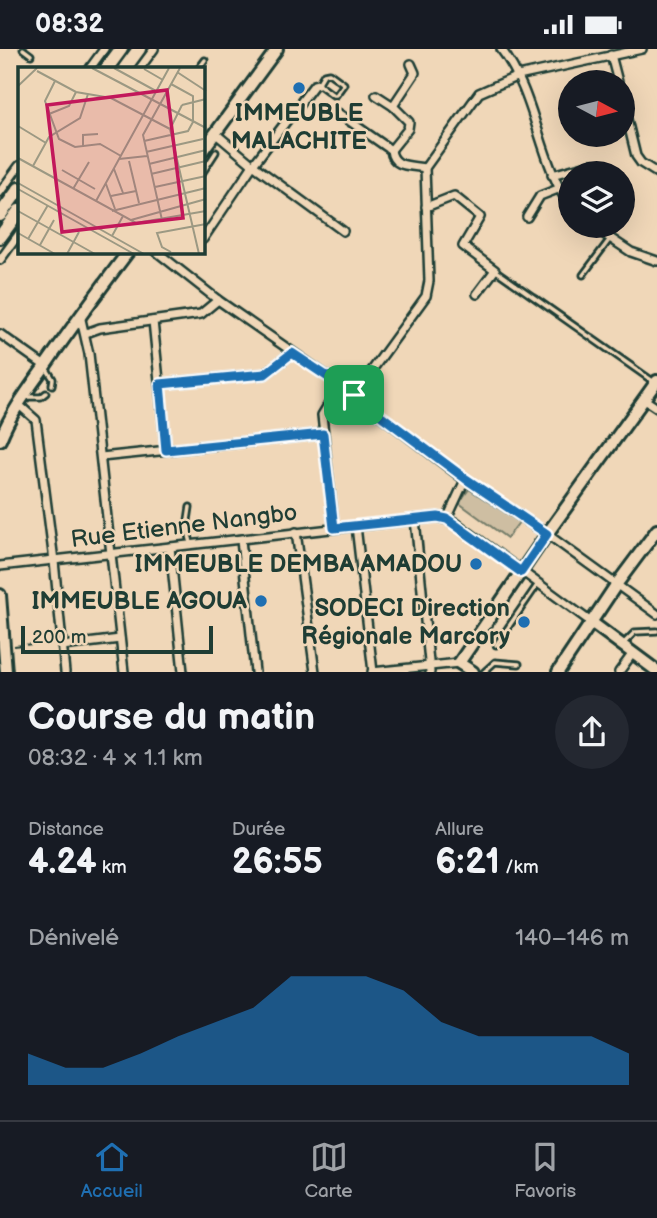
<!DOCTYPE html>
<html lang="fr">
<meta charset="utf-8">
<style>
body{margin:0;font-family:"Balsamiq Sans",sans-serif;background:#242831;color:#f1f3f6;height:100vh;display:flex;flex-direction:column;font-size:26px;white-space:nowrap}
*{box-sizing:border-box;margin:0}
p{font-size:23px;color:#9ea1a6}
.icon{flex:none;width:38px;height:38px;fill:none;stroke:currentColor;stroke-width:2;stroke-linecap:round;stroke-linejoin:round}
.map{position:relative;height:623px;overflow:hidden}
.side{display:flex;flex-direction:column;background:#171b24;flex:1}
.side>*{flex:none}
.needle{width:46px;rotate:97deg}
.fabs{position:absolute;left:558px;top:21px;display:grid;gap:14px}
.fabs a{display:grid;place-items:center;width:77px;height:77px;border-radius:50%;background:#171b24;box-shadow:0 7px 28px #0002;font-size:35px}
.scale{position:absolute;left:21px;bottom:18px;width:192px;box-sizing:border-box;padding-left:7px;border:4px solid #1f3d34;border-top:0;font-size:19px;line-height:24px;white-space:nowrap;color:#1f3d34;-webkit-text-stroke:5px #f0d7b8;paint-order:stroke}
.pin{position:absolute;display:grid;place-items:center;width:60px;height:60px;color:#fff;margin:-30px;border-radius:14px;box-shadow:0 4px 10px #0006}
.round{display:grid;place-items:center;flex:none;width:74px;height:74px;border-radius:37px;background:#242831}
.headline{display:flex;align-items:center;justify-content:space-between;height:119px;padding:0 28px}
h1{font-size:38px;font-weight:800;line-height:52px}
.figures{display:grid;grid-template-columns:repeat(3,1fr);gap:10px;height:119px;padding:7px 28px}
.figures div{display:grid;align-content:center}
.figures b{font-size:35px;font-weight:800}
.figures small{font-size:19px;font-weight:400}
.figures p{font-size:19px}
.chart{height:196px;padding:14px 28px}
.chart p{display:flex;justify-content:space-between}
.chart svg{width:100%;height:126px;margin-top:7px;fill:#1f6fb2;opacity:.7}
.status{display:flex;justify-content:space-between;align-items:center;height:49px;padding:0 35px;background:#171b24;direction:ltr}
.status svg{height:19px;fill:currentColor}
.dock{display:flex;justify-content:space-around;align-items:center;height:98px;border-top:2px solid #363941;background:#171b24;font-size:19px;color:#9ea1a6}
.dock a{display:grid;justify-items:center;gap:4px}
.dock .current{color:#1f6fb2}
.map>svg:first-child{display:block}
.green{fill:#cebea2;stroke:#767e6b;stroke-width:2}
.lines{fill:none;stroke-linecap:round;stroke-linejoin:round}
.lane-casing{stroke:#1f3d34;stroke-width:9}
.street-casing{stroke:#1f3d34;stroke-width:12}
.secondary-casing{stroke:#1f3d34;stroke-width:16}
.highway-casing{stroke:#1f3d34;stroke-width:18}
.path{stroke:#1f3d34;stroke-width:2;stroke-dasharray:7 5;stroke-linecap:butt}
.lane{stroke:#f0d7b8;stroke-width:3.5}
.street{stroke:#f0d7b8;stroke-width:7}
.secondary{stroke:#f0d7b8;stroke-width:10}
.highway{stroke:#f0d7b8;stroke-width:12}
.route-casing{stroke:#fff;stroke-width:14}
.route{stroke:#1f6fb2;stroke-width:9}
.poi-dot{fill:#1f6fb2;stroke:#f0d7b8;stroke-width:2.5}
.labels{text-anchor:middle;dominant-baseline:central;stroke-width:5;stroke-linejoin:round;paint-order:stroke}
.poi-label{font-size:24px;font-weight:bold;fill:#1f3d34;stroke:#f0d7b8;text-anchor:end}
.street-label{font-size:24px;fill:#1f3d34;stroke:#f0d7b8}
.inset-road{fill:none;stroke:#9c9983;stroke-width:2}
.view{fill:#c2185b;fill-opacity:0.15;stroke:#c2185b;stroke-width:3.5}
.inset-edge{fill:none;stroke:#1f3d34;stroke-width:3.5}
</style>
<div class="status"><b>08:32</b><svg viewBox="0 0 49 12"><path d="M0 12V9h3v3zM5 12V6h3v6zM10 12V3h3v9zM15 12V0h3v12zM26 1h20v11H26zM47 4h2v5h-2z"/></svg></div>
<div class="map">
<svg width="657" height="623" viewBox="0 0 657 623">
<rect width="100%" height="100%" fill="#f0d7b8"/>
<filter id="ink" filterUnits="userSpaceOnUse"><feTurbulence type="fractalNoise" baseFrequency=".0143" numOctaves="2"/><feDisplacementMap in="SourceGraphic" scale="14" xChannelSelector="R" yChannelSelector="G"/><feConvolveMatrix kernelMatrix="1 2 1 2 8 2 1 2 1" color-interpolation-filters="sRGB"/></filter>
<g filter="url(#ink)">
<polygon class="green" points="472,436 520,472 507,489 459,454"/>
<g class="lines">
<g class="lane-casing">
<g id="lane">
<polyline points="23,0 31,6"/>
<polyline points="199,19 205,11"/>
<polygon points="329,24 344,35 336,46 333,46 318,35 324,25"/>
<polyline points="203,123 216,103"/>
<polyline points="495,221 654,333"/>
<polyline points="583,226 610,190"/>
<polyline points="46,319 53,330 52,336"/>
<polyline points="28,348 41,348 46,344"/>
<polyline points="190,458 187,478 191,494"/>
<polyline points="623,595 635,583 657,582"/>
<polyline points="496,596 538,535"/>
<polyline points="484,623 495,613 519,615"/>
</g>
</g>
<g class="street-casing">
<g id="street">
<path d="M501,0C536,45 538,109 570,158"/>
<polyline points="611,6 618,33"/>
<polyline points="90,19 104,0"/>
<polyline points="140,19 154,0"/>
<polyline points="376,46 393,57 409,73 408,80 391,101"/>
<polyline points="623,54 636,107 641,114 657,124"/>
<polyline points="393,57 415,24 411,15"/>
<path d="M338,64L391,101C393,119 410,116 425,119"/>
<polyline points="215,84 253,116 343,182"/>
<polyline points="552,126 591,115"/>
<polyline points="0,143 19,117"/>
<polyline points="426,158 454,147 480,168 463,197 495,221 477,245"/>
<polyline points="527,168 540,147 558,140"/>
<polyline points="592,177 631,203 657,212"/>
<polyline points="203,190 253,116 314,36 318,35"/>
<polyline points="157,203 218,251 340,336 465,431 547,485 657,565"/>
<polyline points="0,211 19,185"/>
<polyline points="80,266 89,305 124,623"/>
<polyline points="153,272 166,401"/>
<polyline points="86,284 100,279 201,265 218,251"/>
<polyline points="0,285 45,317"/>
<polyline points="160,335 265,325 292,304"/>
<polyline points="354,346 426,247 429,232 425,119 479,44 518,27 642,0"/>
<polyline points="645,351 657,359"/>
<polyline points="18,355 36,371 54,512 65,623"/>
<polyline points="101,408 323,385"/>
<polyline points="415,470 430,623"/>
<polyline points="447,470 465,431"/>
<polyline points="356,477 373,623"/>
<polyline points="334,479 322,366 340,336"/>
<polyline points="296,483 315,623"/>
<polyline points="241,491 255,623"/>
<polyline points="170,498 183,623"/>
<polyline points="0,517 438,468 455,473 591,573"/>
<polyline points="62,597 120,590"/>
<polyline points="372,623 459,614"/>
<polyline points="619,623 633,604"/>
</g>
</g>
<g class="secondary-casing">
<g id="secondary">
<polyline points="203,101 277,0"/>
<path d="M0,391C11,363 28,341 45,317C72,278 100,240 128,203"/>
<polyline points="0,546 6,623"/>
<polyline points="591,573 657,622"/>
<polyline points="473,623 459,614 547,485 657,332"/>
<polyline points="558,623 616,536 657,481"/>
</g>
</g>
<g class="highway-casing">
<g id="highway">
<polyline points="107,19 121,0"/>
<polyline points="125,19 139,0"/>
<polyline points="0,166 19,140"/>
<polyline points="0,188 19,162"/>
</g>
</g>
<polyline class="path" points="14,597 50,593 57,594"/>
<use href="#lane" class="lane"/>
<use href="#street" class="street"/>
<use href="#secondary" class="secondary"/>
<use href="#highway" class="highway"/>
</g>
</g>
<g class="lines" filter="url(#ink)">
<g class="route-casing">
<polygon id="route" points="292,304 340,336 466,430 547,485 521,523 447,470 438,468 334,479 323,385 166,401 160,335 265,325"/>
</g>
<use href="#route" class="route"/>
</g>
<g class="poi-dot">
<circle cx="299" cy="39" r="7"/>
<circle cx="476" cy="515" r="7"/>
<circle cx="261" cy="552" r="7"/>
<circle cx="524" cy="573" r="7"/>
</g>
<g class="labels">
<g class="poi-label">
<text x="299" y="64" text-anchor="middle">IMMEUBLE<tspan x="299" dy="28">MALACHITE</tspan></text>
<text x="462" y="515">IMMEUBLE DEMBA AMADOU</text>
<text x="247" y="552">IMMEUBLE AGOUA</text>
<text x="510" y="559">SODECI Direction<tspan x="510" dy="28">Régionale Marcory</tspan></text>
</g>
<g class="street-label">
<text transform="translate(184 477) rotate(-7)">Rue Etienne Nangbo</text>
</g>
</g>
<g transform="translate(18 18)">
<rect width="187" height="187" fill="#f0d7b8"/>
<path class="inset-road" d="M74,1L188,61M96,1L138,24M126,2L145,13M19,4L58,25L93,31L152,62M159,5L188,24M37,14L27,34L41,72L57,80L82,77L103,89M0,19L19,1M164,38L152,62L181,187M164,38L188,32M31,47L51,39L58,25M0,59L28,76M126,74L170,64L175,55V29L153,17M65,79V68L80,67M128,85L185,72M0,91L118,156L188,144M101,92L129,89M111,94L121,136M131,97L188,83M15,99L31,70L62,51L70,27M96,102L105,126M44,103L77,122M133,107L188,94M0,116L126,187M88,117L97,142M137,120L188,109M0,122L116,187M55,122L71,95M93,129L118,124M78,134L151,1M0,144L77,187M94,144L188,121M113,153L188,132M144,153L125,68L162,1M0,166L37,187M94,169L105,149M10,172L30,138M22,178L36,153M153,185L144,180L139,166L188,157M49,187L61,165"/>
<path class="view" d="M149,23L165,151L44,165L29,38Z"/>
<rect width="187" height="187" class="inset-edge"/>
</g>
</svg>
<div class="fabs">
<a><svg class="needle" viewBox="-14 -14 28 28"><path d="M0-13l5 13h-10z" fill="#e53935"/><path d="M0 13l5-13h-10z" fill="#9ea1a6"/></svg></a>
<a><svg class="icon" aria-label="layers" viewBox="0 0 24 24"><path d="M12 4l9 5-9 5-9-5zM3 14l9 5 9-5"/></svg></a>
</div>
<div class="scale">200 m</div>
<div class="pin" style="left:354px;top:346px;background:#1e9e55"><svg class="icon" aria-label="arrive" viewBox="0 0 24 24"><path d="M6 21V4h12l-3 4 3 4H6"/></svg></div>
</div>
<section class="side">
<div class="headline"><div><h1>Course du matin</h1><p>08:32 · 4 × 1.1 km</p></div><a class="round"><svg class="icon" aria-label="share" viewBox="0 0 24 24"><path d="M12 15V3M7 8l5-5 5 5M5 13v7h14v-7"/></svg></a></div>
<div class="figures">
<div><p>Distance</p><b>4.24<small> km</small></b></div>
<div><p>Durée</p><b>26:55</b></div>
<div><p>Allure</p><b>6:21<small> /km</small></b></div>
</div>
<div class="chart"><p><span>Dénivelé</span>140–146 m</p>
<svg viewBox="0 0 160 44" preserveAspectRatio="none"><path d="M0 44V33L10 38L20 38L30 33L40 27L50 22L60 17L70 6L80 6L90 6L100 11L110 22L120 27L130 27L140 27L150 27L160 33V44z"/></svg>
</div>
</section>
<nav class="dock">
<a class="current"><svg class="icon" aria-label="home" viewBox="0 0 24 24"><path d="M3 11l9-7 9 7M6 9v11h12V9"/></svg>Accueil</a>
<a><svg class="icon" aria-label="map" viewBox="0 0 24 24"><path d="M3 6l6-2 6 2 6-2v14l-6 2-6-2-6 2zM9 4v14M15 6v14"/></svg>Carte</a>
<a><svg class="icon" aria-label="saved" viewBox="0 0 24 24"><path d="M7 4h10v16l-5-4-5 4z"/></svg>Favoris</a>
</nav>
